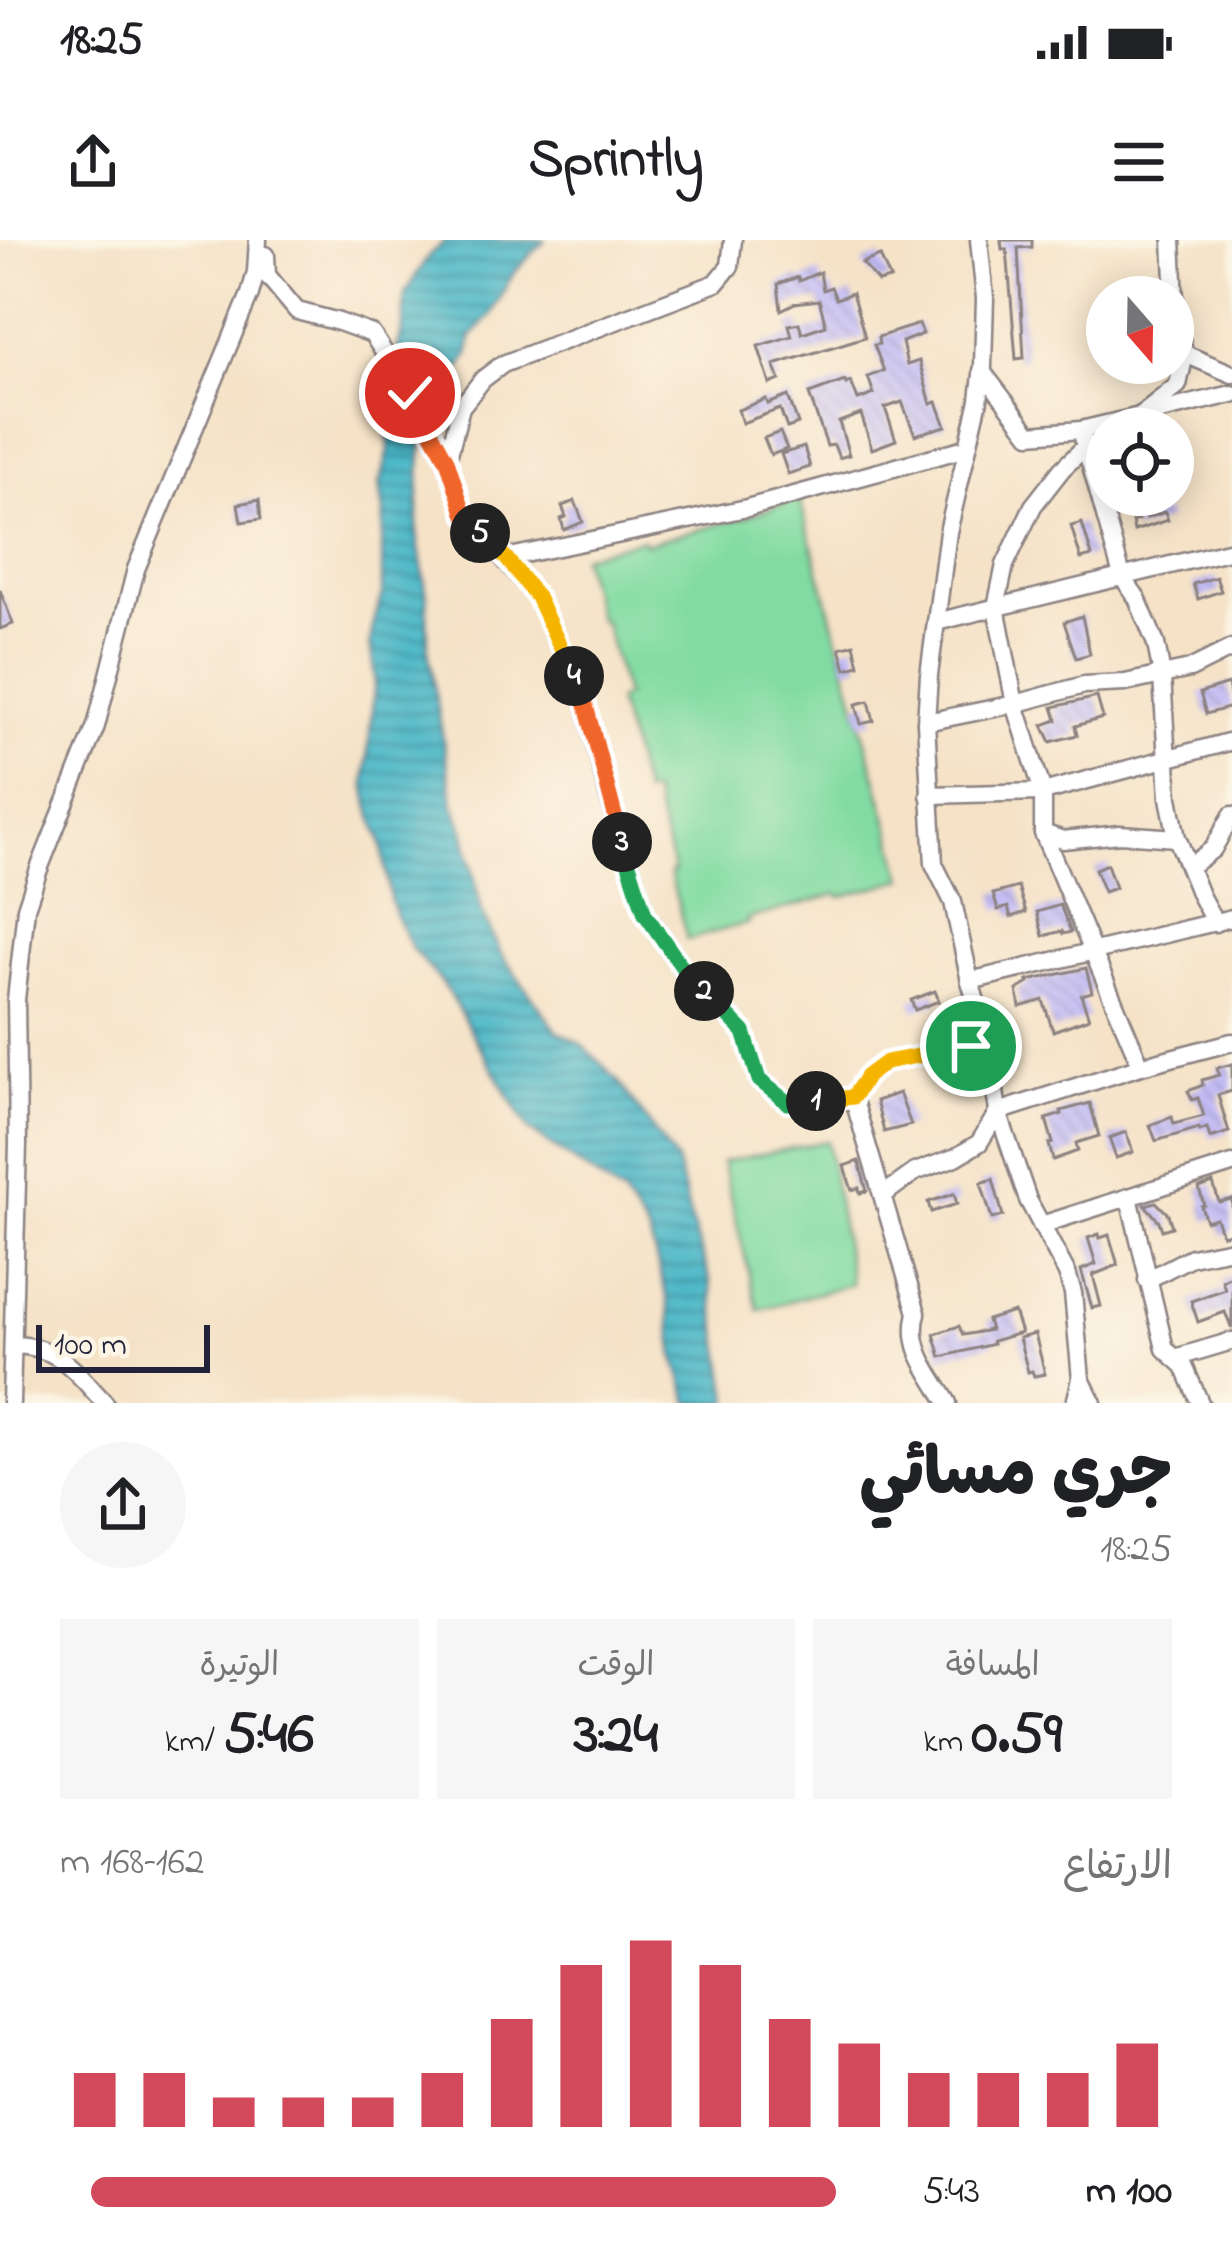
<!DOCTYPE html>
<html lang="ar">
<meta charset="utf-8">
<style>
body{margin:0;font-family:"Indie Flower","Playpen Sans Arabic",sans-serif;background:#f6f6f6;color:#202124;direction:rtl;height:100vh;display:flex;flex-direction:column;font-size:45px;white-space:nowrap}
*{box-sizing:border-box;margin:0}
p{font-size:39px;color:#757577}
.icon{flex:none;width:66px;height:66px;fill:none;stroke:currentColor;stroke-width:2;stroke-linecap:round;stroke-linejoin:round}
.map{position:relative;height:1163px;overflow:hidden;direction:ltr}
.side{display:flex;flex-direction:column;background:#fff;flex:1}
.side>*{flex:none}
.needle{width:78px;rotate:160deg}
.buttons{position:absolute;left:1086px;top:36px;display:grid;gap:24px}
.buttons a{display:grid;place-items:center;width:108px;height:108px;border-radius:50%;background:#fff;box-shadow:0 6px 30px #0003;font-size:60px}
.scale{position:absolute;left:36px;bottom:30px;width:174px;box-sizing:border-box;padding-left:12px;border:6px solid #22223b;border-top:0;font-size:33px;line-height:42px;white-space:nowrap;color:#22223b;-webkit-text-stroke:9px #fcf5e5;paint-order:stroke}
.pin{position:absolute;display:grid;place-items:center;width:102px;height:102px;color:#fff;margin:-51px;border:6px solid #fff;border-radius:50%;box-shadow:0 3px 12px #0007}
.km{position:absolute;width:60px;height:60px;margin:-30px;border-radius:50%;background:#222;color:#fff;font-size:33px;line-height:60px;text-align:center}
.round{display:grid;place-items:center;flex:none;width:126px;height:126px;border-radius:63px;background:#f6f6f6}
.head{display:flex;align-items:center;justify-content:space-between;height:204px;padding:0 60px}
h1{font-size:66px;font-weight:800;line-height:90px}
.metrics{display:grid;grid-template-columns:repeat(3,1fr);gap:18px;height:204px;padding:12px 60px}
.metrics div{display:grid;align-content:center;border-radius:0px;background:#f6f6f6;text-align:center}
.metrics b{font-size:60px;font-weight:800}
.metrics small{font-size:33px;font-weight:400}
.metrics p{font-size:33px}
.chart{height:336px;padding:24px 60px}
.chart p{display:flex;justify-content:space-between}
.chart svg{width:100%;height:216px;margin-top:12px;stroke:#d1495b;stroke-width:6}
ul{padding:0 60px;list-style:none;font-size:39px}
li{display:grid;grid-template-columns:192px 144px 1fr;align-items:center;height:90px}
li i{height:30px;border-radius:15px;background:#d1495b}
.status{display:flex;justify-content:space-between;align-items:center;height:84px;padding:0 60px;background:#fff;direction:ltr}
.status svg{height:33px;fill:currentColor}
header{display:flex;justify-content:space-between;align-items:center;height:156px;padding:0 60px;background:#fff;font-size:54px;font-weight:800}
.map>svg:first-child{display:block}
.park{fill:#82dca2;stroke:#527f6e;stroke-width:3}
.water{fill:url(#water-rules);stroke:#366c81;stroke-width:3}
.building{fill:url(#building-back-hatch)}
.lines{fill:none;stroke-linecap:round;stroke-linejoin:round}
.minor-casing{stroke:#8c8281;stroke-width:21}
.minor{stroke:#fff;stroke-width:16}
.split-1-casing{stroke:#fff;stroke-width:24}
.split-2-casing{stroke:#fff;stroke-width:24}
.split-3-casing{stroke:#fff;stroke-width:24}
.split-4-casing{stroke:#fff;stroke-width:24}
.split-5-casing{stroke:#fff;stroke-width:24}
.split-6-casing{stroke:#fff;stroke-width:24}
.split-1{stroke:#f5b400;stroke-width:15}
.split-2{stroke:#22a559;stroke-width:15}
.split-3{stroke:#22a559;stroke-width:15}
.split-4{stroke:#f0652b;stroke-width:15}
.split-5{stroke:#f5b400;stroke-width:15}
.split-6{stroke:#f0652b;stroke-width:15}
</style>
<div class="status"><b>18:25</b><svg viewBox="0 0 49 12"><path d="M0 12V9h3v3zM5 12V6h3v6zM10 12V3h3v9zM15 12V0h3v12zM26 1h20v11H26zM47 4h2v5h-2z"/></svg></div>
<header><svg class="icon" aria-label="menu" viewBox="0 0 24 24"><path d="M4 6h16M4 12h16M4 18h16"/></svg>Sprintly<svg class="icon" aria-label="share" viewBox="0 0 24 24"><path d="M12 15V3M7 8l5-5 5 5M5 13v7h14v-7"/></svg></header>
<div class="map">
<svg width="1232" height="1163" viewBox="0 0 1232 1163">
<defs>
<pattern id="water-rules" width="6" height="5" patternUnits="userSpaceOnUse" patternTransform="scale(3)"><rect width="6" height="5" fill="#4bb7c7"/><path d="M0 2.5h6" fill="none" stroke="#3e94a3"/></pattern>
<pattern id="building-back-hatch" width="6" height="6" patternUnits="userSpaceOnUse" patternTransform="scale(3)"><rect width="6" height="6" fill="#c2bbf5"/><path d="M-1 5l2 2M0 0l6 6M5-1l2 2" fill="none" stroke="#a6a0d3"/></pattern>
</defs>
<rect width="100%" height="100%" fill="#fcf5e5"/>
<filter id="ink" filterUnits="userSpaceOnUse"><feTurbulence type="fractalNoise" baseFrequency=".00833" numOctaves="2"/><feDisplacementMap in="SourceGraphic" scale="24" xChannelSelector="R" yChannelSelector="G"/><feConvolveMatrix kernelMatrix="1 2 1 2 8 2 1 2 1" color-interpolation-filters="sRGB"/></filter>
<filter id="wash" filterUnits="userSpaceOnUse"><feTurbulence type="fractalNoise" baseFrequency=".004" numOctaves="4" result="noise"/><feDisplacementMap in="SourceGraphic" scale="48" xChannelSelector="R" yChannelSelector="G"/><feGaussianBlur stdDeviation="2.7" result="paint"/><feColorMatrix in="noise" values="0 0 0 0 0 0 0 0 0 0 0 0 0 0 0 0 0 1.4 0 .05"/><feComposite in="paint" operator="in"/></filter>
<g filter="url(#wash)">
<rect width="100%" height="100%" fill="#f5e2c7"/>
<g class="park">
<polygon points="799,258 904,639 840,657 838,654 747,679 748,683 687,700 670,633 674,632 652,553 644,554 617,460 625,456 604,381 599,381 581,316 643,299 645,304 749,276"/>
<polygon points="827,901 851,1044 758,1070 722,922"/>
</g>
<polygon class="water" points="447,0 545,0 513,34 490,76 471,97 469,116 441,156 424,195 421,214 417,295 427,356 428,409 454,565 464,589 482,672 501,714 557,791 583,805 617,840 676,921 691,980 710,1040 730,1163 690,1163 675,1118 667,1057 649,994 623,956 528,889 444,745 412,709 398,682 390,659 381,600 370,570 365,544 375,439 370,403 374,380 382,357 382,300 384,273 380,245 389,210 389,178 397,112 403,85 405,53 429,15"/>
<g id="blocks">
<g class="building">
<polygon points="1001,0 1032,0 1032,7 1018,8 1024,118 1016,119 1007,9 1002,9"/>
<polygon points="880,16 890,39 878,42 862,23"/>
<polygon points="820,32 823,50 831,47 836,59 852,53 865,97 774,125 780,140 770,144 758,106 792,96 789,85 799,83 802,93 826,85 819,60 795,63 781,70 778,44 798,37 799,41"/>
<polygon points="919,84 923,94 902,102 907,125 919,121 931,164 937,162 946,186 915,195 902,162 885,168 896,200 872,209 861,174 839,182 849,215 839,218 834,205 827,206 809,154 845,141 846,144 851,142 858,160 874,154 868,137 884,131 874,105 879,104 878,97"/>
<polygon points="788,156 798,184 787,188 780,169 742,183 738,170 766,159 768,164"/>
<polygon points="780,192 787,209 771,215 764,198"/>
<polygon points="804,207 810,227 788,234 781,214"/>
<polygon points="259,260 261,279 241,282 238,264"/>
<polygon points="575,261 583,282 564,290 561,279 566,277 562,266"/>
<polygon points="1165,272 1168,280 1134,291 1132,282 1138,280 1137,276 1146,274 1147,278"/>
<polygon points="1082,283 1092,316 1081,319 1071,286"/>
<polygon points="1216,337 1221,351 1198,359 1193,344"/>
<polygon points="0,350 13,384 0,389"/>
<polygon points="1082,376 1090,414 1076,418 1064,382"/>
<polygon points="854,404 859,425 846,429 840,408"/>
<polygon points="1228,444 1232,467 1206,474 1200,453"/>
<polygon points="1097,457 1103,478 1075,486 1077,495 1051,502 1043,485 1057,480 1053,467"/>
<polygon points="869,461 874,481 861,484 856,464"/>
<polygon points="1107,624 1115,648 1104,652 1095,629"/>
<polygon points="1018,647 1026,672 1011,677 1008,667 998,670 993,654"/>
<polygon points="1060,665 1071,692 1063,694 1062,691 1043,696 1037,672"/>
<polygon points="1086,728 1092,752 1081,755 1089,778 1053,791 1043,760 1020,767 1017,750 1029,743 1028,741"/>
<polygon points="935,751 939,761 915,770 911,760"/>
<polygon points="1232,824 1232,851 1218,855 1229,892 1210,898 1207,888 1200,891 1199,888 1156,901 1150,885 1172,877 1174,884 1204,876 1198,858 1192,860 1188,851 1203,845 1202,840 1219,835 1217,828"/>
<polygon points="899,853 911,885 884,892 876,861"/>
<polygon points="1090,863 1099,896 1076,903 1078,911 1053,920 1049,904 1053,903 1046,879 1062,874 1061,871"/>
<polygon points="1126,892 1133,912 1116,918 1109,898"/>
<polygon points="859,921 867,951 860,953 859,948 852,950 844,926"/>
<polygon points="993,939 1003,976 992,979 981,943"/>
<polygon points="1213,943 1219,962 1232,959 1232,992 1222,995 1216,978 1206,981 1201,966 1204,965 1199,948"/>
<polygon points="954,954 957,964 931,972 928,962"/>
<polygon points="1156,962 1168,974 1172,987 1162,990 1159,981 1145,965"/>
<polygon points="1099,994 1100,998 1109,995 1118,1025 1093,1035 1101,1066 1092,1068 1081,1030 1096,1024 1088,998"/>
<polygon points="1232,1036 1232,1089 1225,1072 1198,1082 1191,1061 1225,1049 1222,1040"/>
<polygon points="1014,1072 1021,1093 992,1101 993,1104 941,1117 934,1094 959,1086 963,1095 990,1090 987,1080"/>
<polygon points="1035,1094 1045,1134 1034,1136 1032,1131 1028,1132 1019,1098"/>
</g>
</g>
</g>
<g filter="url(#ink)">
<use href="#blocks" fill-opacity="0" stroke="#8c8281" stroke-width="3"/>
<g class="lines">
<g class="minor-casing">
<g id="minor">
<polyline points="733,0 730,26 716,43 503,124 483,139 461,167 447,221 464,273 537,357 583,458 609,558 645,673 689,737 744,792 759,840 788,863 853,857"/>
<polyline points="979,0 985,58 983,126 979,160 948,292 929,435 926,482 934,624 953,662 970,741 988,802 998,872 1028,960 1067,1033 1073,1053 1081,1139 1093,1163"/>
<polyline points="1172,0 1176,81 1185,114 1232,134"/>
<polyline points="266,15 267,35 297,71 339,82 372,94 411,153 447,221"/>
<polyline points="982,131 1030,194 1081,190 1232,154"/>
<polyline points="1143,173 1178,145 1185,114"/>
<polyline points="1081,190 1122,336 1137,358 1156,404 1162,435 1169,558 1177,598 1200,655 1215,683"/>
<polyline points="1086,206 1062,229 1033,266 1005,325 996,367 1015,464 1043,552 1043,593 1141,826"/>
<polyline points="505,318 747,268 966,208"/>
<polyline points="936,382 1232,310"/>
<polyline points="926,482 1015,464 1084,445 1125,443 1190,429 1232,408"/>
<polyline points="929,555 1043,552 1232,501"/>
<polyline points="1043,593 1063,600 1120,594 1177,598 1189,627 1213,609 1232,575"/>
<polyline points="970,741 1232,678"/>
<polyline points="883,955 915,932 956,917 979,903 998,872 1141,826 1232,802"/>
<polyline points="1129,957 1165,1109 1184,1126 1200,1163"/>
<polyline points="1041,985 1232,924"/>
<polyline points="1147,1040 1191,1017 1232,1009"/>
<path d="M14,1105C62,1107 74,1131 105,1163"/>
<polyline points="1175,1118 1232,1101"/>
<polyline points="11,1163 18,904 16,760 26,668 39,629 96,486 136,329 250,54 256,32 258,0"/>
<path d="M948,1163C932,1135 907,1109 917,1073L853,857L867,836L886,822L988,802"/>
<polyline points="1075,1163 1081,1139"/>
</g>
</g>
<use href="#minor" class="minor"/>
</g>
</g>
<g class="lines" filter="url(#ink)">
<g class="split-1-casing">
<polyline id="split-1" points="816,861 853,857 867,836 886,822 971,806"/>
</g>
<g class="split-2-casing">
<polyline id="split-2" points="704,751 744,792 759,840 788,863 816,861"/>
</g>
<g class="split-3-casing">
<polyline id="split-3" points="622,602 645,674 689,737 704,751"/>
</g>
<g class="split-4-casing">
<polyline id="split-4" points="574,436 584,458 622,602"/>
</g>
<g class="split-5-casing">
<polyline id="split-5" points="480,293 506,318 537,357 574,436"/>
</g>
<g class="split-6-casing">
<polyline id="split-6" points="410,153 447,220 464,273 480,293"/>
</g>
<use href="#split-1" class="split-1"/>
<use href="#split-2" class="split-2"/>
<use href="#split-3" class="split-3"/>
<use href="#split-4" class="split-4"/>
<use href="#split-5" class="split-5"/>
<use href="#split-6" class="split-6"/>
</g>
</svg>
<div class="buttons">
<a><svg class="needle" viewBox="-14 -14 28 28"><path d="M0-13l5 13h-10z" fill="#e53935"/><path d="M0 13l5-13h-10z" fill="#757577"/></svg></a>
<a><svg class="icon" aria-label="locate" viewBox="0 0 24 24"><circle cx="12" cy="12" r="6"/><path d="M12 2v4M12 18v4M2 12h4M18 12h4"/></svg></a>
</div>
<div class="scale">100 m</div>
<div class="pin" style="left:971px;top:806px;background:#1e9e55"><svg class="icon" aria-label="arrive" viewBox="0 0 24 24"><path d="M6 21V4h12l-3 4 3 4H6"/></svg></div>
<div class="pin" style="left:410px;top:153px;background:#d93025"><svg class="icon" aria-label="check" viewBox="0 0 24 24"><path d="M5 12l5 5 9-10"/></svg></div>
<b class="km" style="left:816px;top:861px">1</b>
<b class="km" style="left:704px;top:751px">2</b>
<b class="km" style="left:622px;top:602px">3</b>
<b class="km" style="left:574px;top:436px">4</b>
<b class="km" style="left:480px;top:293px">5</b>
</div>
<section class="side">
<div class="head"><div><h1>جري مسائي</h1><p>18:25</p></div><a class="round"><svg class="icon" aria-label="share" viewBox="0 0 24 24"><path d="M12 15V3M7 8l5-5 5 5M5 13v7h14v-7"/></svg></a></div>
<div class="metrics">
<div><p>المسافة</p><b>0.59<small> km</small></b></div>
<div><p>الوقت</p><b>3:24</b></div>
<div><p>الوتيرة</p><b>5:46<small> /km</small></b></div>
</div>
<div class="chart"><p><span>الارتفاع</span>162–168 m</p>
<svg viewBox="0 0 160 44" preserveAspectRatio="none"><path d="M5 44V33M15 44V33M25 44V38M35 44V38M45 44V38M55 44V33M65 44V22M75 44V11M85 44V6M95 44V11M105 44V22M115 44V27M125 44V33M135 44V33M145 44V33M155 44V27"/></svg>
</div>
<ul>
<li><b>100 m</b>5:43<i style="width:96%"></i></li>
</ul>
</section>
